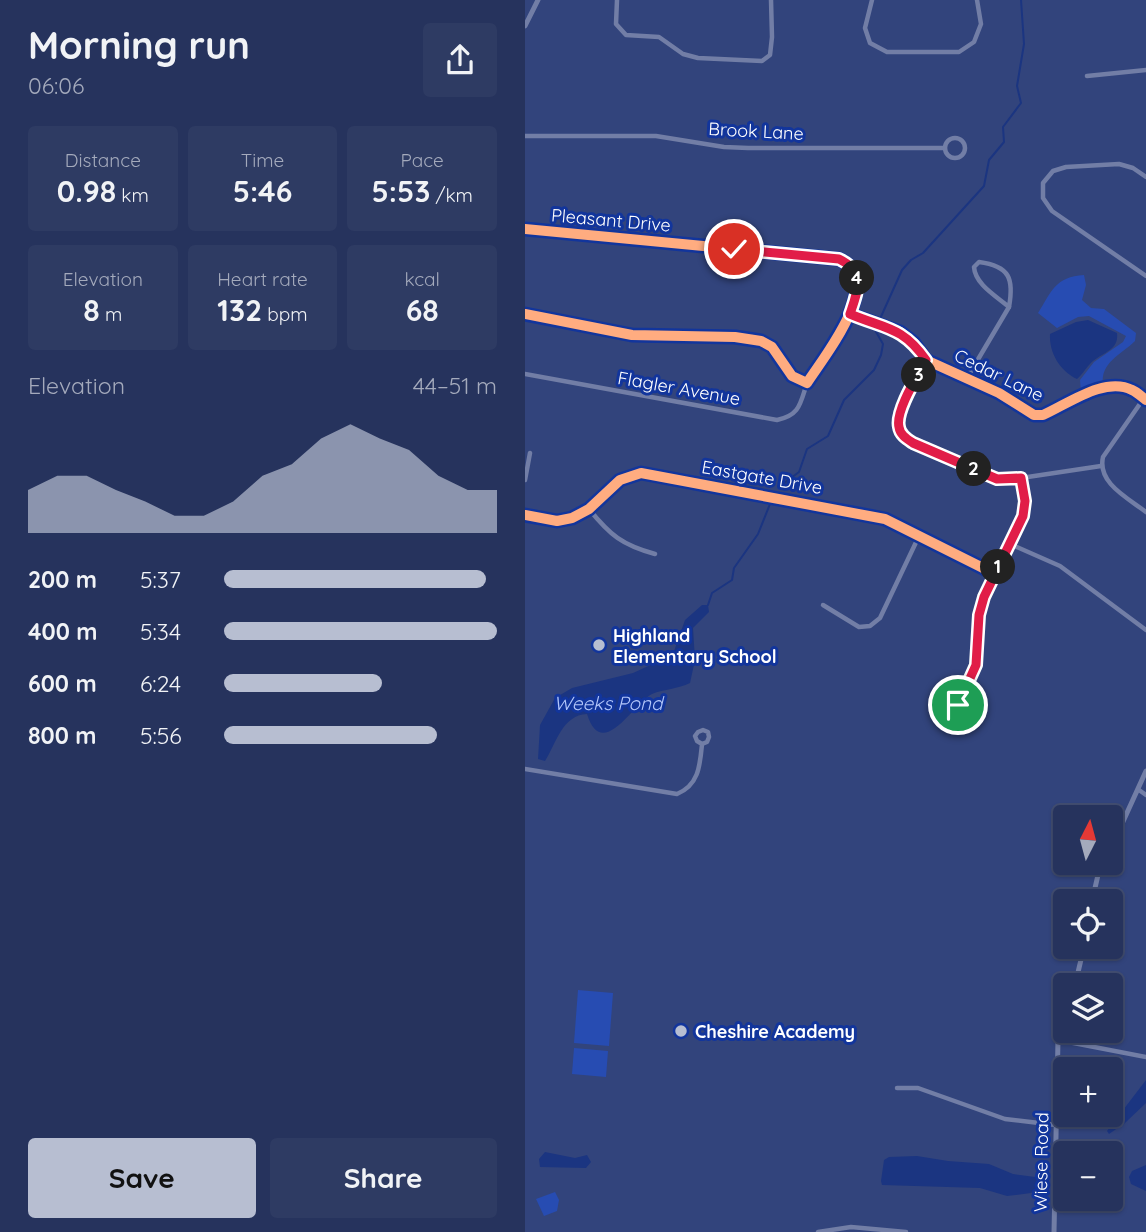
<!DOCTYPE html>
<meta charset="utf-8">
<style>
body{margin:0;font-family:Quicksand,sans-serif;background:#2e3b63;color:#f1f3f6;height:100vh;display:flex;flex-direction:column;font-size:26px;white-space:nowrap}
*{box-sizing:border-box;margin:0}
p{font-size:23px;color:#a4aabc}
.icon{flex:none;width:38px;height:38px;fill:none;stroke:currentColor;stroke-width:2;stroke-linecap:round;stroke-linejoin:round}
.map{position:relative;flex:1;overflow:hidden}
.side{display:flex;flex-direction:column;background:#26335d;width:525px}
.side>*{flex:none}
.needle{width:46px;rotate:6deg}
.controls{position:absolute;left:528px;top:805px;display:grid;gap:14px}
.controls a{display:grid;place-items:center;width:70px;height:70px;border-radius:7px;background:#26335d;box-shadow:0 2px 5px #0004,0 0 0 2px #424e72;font-size:35px}
.pin{position:absolute;display:grid;place-items:center;width:60px;height:60px;color:#fff;margin:-30px;border:4px solid #fff;border-radius:50%;box-shadow:0 2px 7px #0007}
.km{position:absolute;width:35px;height:35px;margin:-18px;border-radius:50%;background:#222;color:#fff;font-size:19px;line-height:35px;text-align:center}
.round{display:grid;place-items:center;flex:none;width:74px;height:74px;border-radius:7px;background:#2e3b63}
.overview{display:flex;align-items:center;justify-content:space-between;height:119px;padding:0 28px}
h1{font-size:38px;font-weight:700;line-height:52px}
.metrics{display:grid;grid-template-columns:repeat(3,1fr);gap:10px;height:119px;padding:7px 28px}
.metrics div{display:grid;align-content:center;border-radius:7px;background:#2e3b63;text-align:center}
.metrics b{font-size:30px;font-weight:700}
.metrics small{font-size:19px;font-weight:400}
.metrics p{font-size:19px}
.chart{height:196px;padding:14px 28px}
.chart p{display:flex;justify-content:space-between}
.chart svg{width:100%;height:126px;margin-top:7px;fill:#b7bed1;opacity:.7}
.cta{display:flex;gap:14px;margin-top:auto;padding:14px 28px}
.cta a{flex:1;height:80px;border-radius:7px;background:#b7bed1;color:#111;font-size:28px;font-weight:700;line-height:80px;text-align:center}
.cta a+a{background:#2e3b63;color:#f1f3f6}
ul{padding:0 28px;list-style:none;font-size:23px}
li{display:grid;grid-template-columns:112px 84px 1fr;align-items:center;height:52px}
li i{height:18px;border-radius:9px;background:#b7bed1}
main{display:flex;flex:1;min-height:0}
.map>svg:first-child{display:block}
.green{fill:#274cb2}
.water{fill:#1b3581}
.lines{fill:none;stroke-linecap:round;stroke-linejoin:round}
.stream{stroke:#1b3581;stroke-width:2}
.minor{stroke:#727ea6;stroke-width:4.5}
.tertiary{stroke:#727ea6;stroke-width:5}
.cycleway-casing{stroke:#12359c;stroke-width:15}
.cycleway{stroke:#ffac80;stroke-width:10}
.route-casing{stroke:#fff;stroke-width:14}
.route{stroke:#e11d48;stroke-width:9}
.poi-dot{fill:#b7bed1;stroke:#12359c;stroke-width:2.5}
.labels{text-anchor:middle;dominant-baseline:central;stroke-width:6;stroke-linejoin:round;paint-order:stroke}
.street-label{font-size:18px;fill:#fff;stroke:#12359c}
.poi-label{font-size:18px;font-weight:bold;fill:#fff;stroke:#12359c;text-anchor:start}
.water-label{font-size:19px;font-style:italic;fill:#b4c7fa;stroke:#12359c}
</style>
<main>
<section class="side">
<div class="overview"><div><h1>Morning run</h1><p>06:06</p></div><a class="round"><svg class="icon" aria-label="share" viewBox="0 0 24 24"><path d="M12 15V3M7 8l5-5 5 5M5 13v7h14v-7"/></svg></a></div>
<div class="metrics">
<div><p>Distance</p><b>0.98<small> km</small></b></div>
<div><p>Time</p><b>5:46</b></div>
<div><p>Pace</p><b>5:53<small> /km</small></b></div>
</div>
<div class="metrics">
<div><p>Elevation</p><b>8<small> m</small></b></div>
<div><p>Heart rate</p><b>132<small> bpm</small></b></div>
<div><p>kcal</p><b>68</b></div>
</div>
<div class="chart"><p><span>Elevation</span>44–51 m</p>
<svg viewBox="0 0 160 44" preserveAspectRatio="none"><path d="M0 44V29L10 24L20 24L30 29L40 33L50 38L60 38L70 33L80 24L90 20L100 11L110 6L120 11L130 15L140 24L150 29L160 29V44z"/></svg>
</div>
<ul>
<li><b>200 m</b>5:37<i style="width:96%"></i></li>
<li><b>400 m</b>5:34<i style="width:100%"></i></li>
<li><b>600 m</b>6:24<i style="width:58%"></i></li>
<li><b>800 m</b>5:56<i style="width:78%"></i></li>
</ul>
<div class="cta"><a>Save</a><a>Share</a></div>
</section>
<div class="map">
<svg width="621" height="1232" viewBox="0 0 621 1232">
<rect width="100%" height="100%" fill="#32447c"/>
<g class="green">
<path d="M559,275L561,285L557,300L566,308L579,309L611,333L610,341C596,355 575,362 578,385L556,395L555,380L569,362L598,342L601,336L564,316L553,317L532,328L513,313C527,291 530,277 559,275Z"/>
<polygon points="53,990 88,993 84,1046 49,1043"/>
<polygon points="49,1048 83,1051 81,1077 47,1074"/>
<polygon points="30,1192 34,1200 32,1211 19,1216 11,1199"/>
</g>
<g class="water">
<path d="M563,320L592,333C594,350 579,352 568,361C562,366 558,374 552,379C535,371 524,353 525,334L551,322Z"/>
<path d="M177,605H183L184,612L168,628L170,660L165,683C153,689 139,689 127,694C108,704 77,762 62,714C37,715 31,744 20,761L13,759L15,725L30,698L47,688L108,673L130,663L141,661L148,654L160,620Z"/>
<polygon points="621,1080 621,1103 600,1123 584,1134 582,1131"/>
<polygon points="20,1152 50,1158 62,1155 66,1162 61,1168 15,1167 14,1159"/>
<polygon points="392,1156 423,1161 464,1164 488,1174 518,1178 520,1184 506,1193 482,1196 455,1188 357,1185 356,1181 359,1160 364,1157"/>
<polygon points="621,1165 621,1191 606,1184 604,1177 607,1171"/>
</g>
<g class="lines">
<g class="stream">
<polyline points="254,487 274,472 282,449 303,436 319,400 349,370 356,355 358,344 350,330 377,270 386,260 398,253 459,186 464,160 479,142 478,127 496,103 492,86 499,44 496,0"/>
<polyline points="183,605 187,593 207,580 209,568 233,534 245,504"/>
</g>
<g class="minor">
<polyline points="92,0 91,24 101,35 134,37 158,54 173,58 237,61 245,55 247,37 246,0"/>
<polyline points="347,0 340,28 345,43 362,52 434,52 449,42 456,24 452,0"/>
<polyline points="562,76 621,70"/>
<polyline points="0,136 131,136 199,147 223,148 420,148"/>
<circle cx="430" cy="148" r="10"/>
<polyline points="621,177 608,168 594,164 541,167 528,171 518,183 518,198 527,211 621,276"/>
<path d="M0,229L314,259C361,281 300,355 282,383L267,376L247,347L236,341L210,337L107,335L0,314"/>
<path d="M454,262C485,266 489,279 484,307C471,296 450,284 449,267Z"/>
<path d="M325,314L375,332L389,343L401,360L474,393L509,415H518C543,404 580,376 607,390C612,392 617,397 621,400"/>
<path d="M401,360C393,375 370,411 373,427C375,435 382,439 388,443L473,479L496,478L576,466"/>
<path d="M0,374L252,420C275,415 275,404 282,383"/>
<polyline points="442,378 484,307"/>
<path d="M619,398L578,457C572,483 603,498 621,512"/>
<polyline points="0,480 5,453"/>
<path d="M64,509C85,535 97,545 130,554"/>
<polyline points="0,515 32,521 47,518 64,509 95,480 116,473 360,519 470,574"/>
<polyline points="485,544 535,566 621,630"/>
<polyline points="298,605 334,627 345,626 355,618 394,536"/>
<polyline points="433,705 451,665 454,615 459,597 498,516 500,501 496,478"/>
<path d="M0,769L152,794C174,785 175,765 177,744L182,742L184,737L183,732L178,730L173,732L170,736L172,741L177,744"/>
<polyline points="614,790 621,795"/>
<polyline points="533,1040 621,1057"/>
<polyline points="372,1088 393,1088 480,1119 531,1125"/>
<polyline points="293,1232 326,1227 381,1232"/>
</g>
<g class="tertiary">
<polyline points="0,26 13,0"/>
<polyline points="586,848 621,771"/>
<polyline points="567,901 573,875 579,863"/>
<polyline points="550,985 559,947"/>
<polyline points="529,1232 533,1040 541,1010"/>
</g>
<g class="cycleway-casing">
<g id="cycleway">
<path d="M0,229L314,259C361,281 300,355 282,383L267,376L247,347L236,341L210,337L107,335L0,314"/>
<path d="M325,314L375,332L389,343L401,360L474,393L509,415H518C543,404 580,376 607,390C612,392 617,397 621,400"/>
<polyline points="0,515 32,521 47,518 64,509 95,480 116,473 360,519 470,574"/>
</g>
</g>
<use href="#cycleway" class="cycleway"/>
</g>
<g class="lines">
<g class="route-casing">
<path id="route" d="M209,249L314,259C341,272 333,290 325,314C360,329 377,326 401,360C393,375 370,411 374,427C375,435 382,439 388,443L472,479L496,478L500,501L498,516L459,597L454,615L451,665L433,705"/>
</g>
<use href="#route" class="route"/>
</g>
<g class="poi-dot">
<circle cx="74" cy="645" r="7"/>
<circle cx="156" cy="1031" r="7"/>
</g>
<g class="labels">
<g class="street-label">
<text transform="translate(231 131) rotate(3)">Brook Lane</text>
<text transform="translate(86 220) rotate(5)">Pleasant Drive</text>
<text transform="translate(474 375) rotate(26)">Cedar Lane</text>
<text transform="translate(154 388) rotate(10)">Flagler Avenue</text>
<text transform="translate(237 477) rotate(10)">Eastgate Drive</text>
<text transform="translate(516 1162) rotate(-89)">Wiese Road</text>
</g>
<g class="poi-label">
<text x="88" y="635">Highland<tspan x="88" dy="21">Elementary School</tspan></text>
<text x="170" y="1031">Cheshire Academy</text>
</g>
<g class="water-label">
<text x="83" y="703">Weeks Pond</text>
</g>
</g>
</svg>
<div class="controls">
<a><svg class="needle" viewBox="-14 -14 28 28"><path d="M0-13l5 13h-10z" fill="#e53935"/><path d="M0 13l5-13h-10z" fill="#a4aabc"/></svg></a>
<a><svg class="icon" aria-label="locate" viewBox="0 0 24 24"><circle cx="12" cy="12" r="6"/><path d="M12 2v4M12 18v4M2 12h4M18 12h4"/></svg></a>
<a><svg class="icon" aria-label="layers" viewBox="0 0 24 24"><path d="M12 4l9 5-9 5-9-5zM3 14l9 5 9-5"/></svg></a>
<a>+</a>
<a>−</a>
</div>
<div class="pin" style="left:433px;top:705px;background:#1e9e55"><svg class="icon" aria-label="arrive" viewBox="0 0 24 24"><path d="M6 21V4h12l-3 4 3 4H6"/></svg></div>
<div class="pin" style="left:209px;top:249px;background:#d93025"><svg class="icon" aria-label="check" viewBox="0 0 24 24"><path d="M5 12l5 5 9-10"/></svg></div>
<b class="km" style="left:473px;top:567px">1</b>
<b class="km" style="left:449px;top:469px">2</b>
<b class="km" style="left:394px;top:375px">3</b>
<b class="km" style="left:332px;top:278px">4</b>
</div>
</main>
